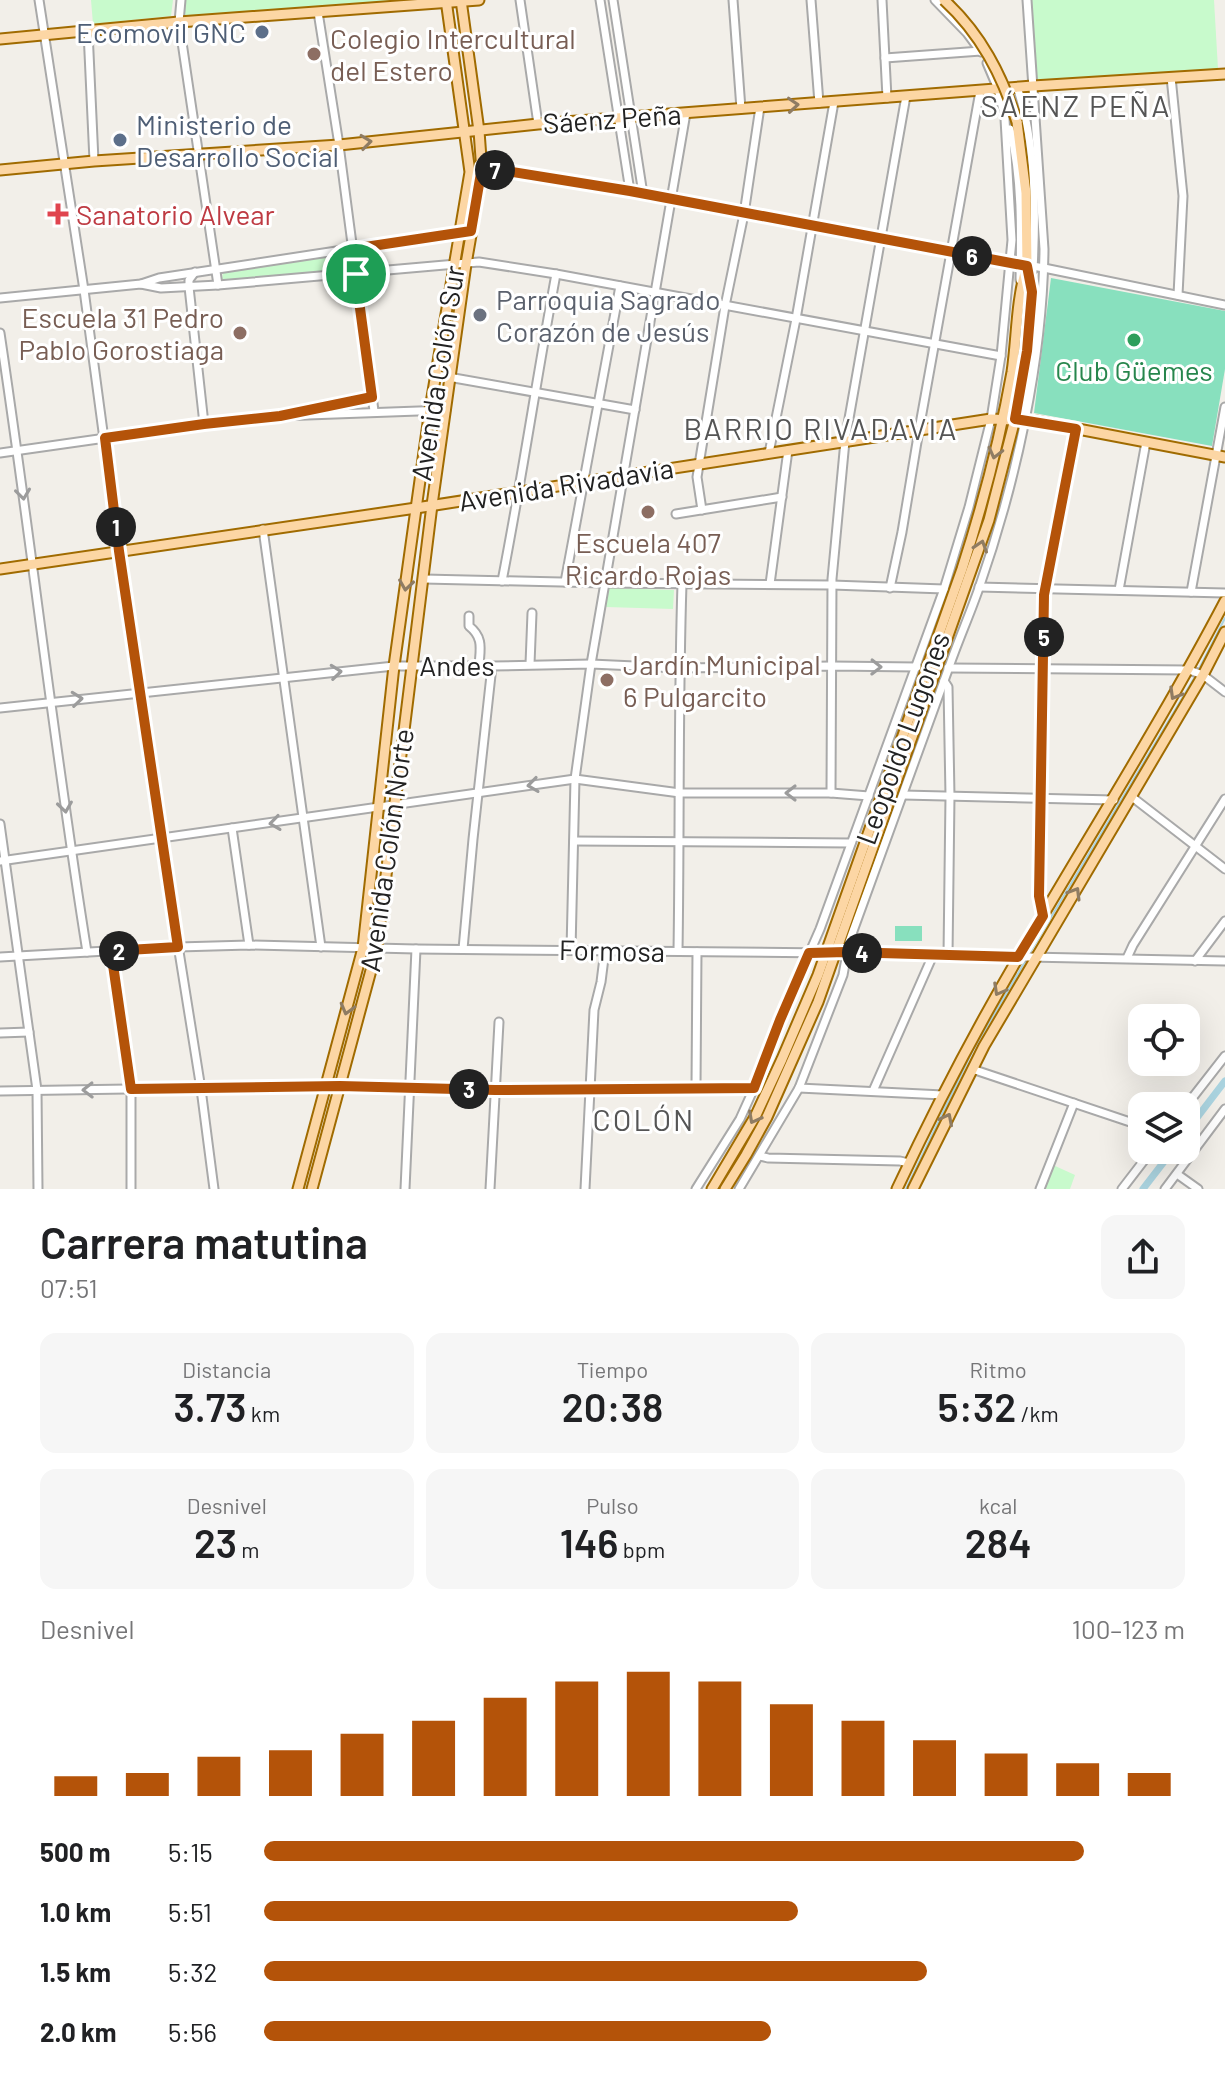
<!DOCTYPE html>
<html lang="es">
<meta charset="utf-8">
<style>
body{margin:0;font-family:Barlow,sans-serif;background:#f6f6f6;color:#202124;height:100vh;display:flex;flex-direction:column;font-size:30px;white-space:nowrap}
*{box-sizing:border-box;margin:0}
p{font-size:26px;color:#757577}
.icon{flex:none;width:44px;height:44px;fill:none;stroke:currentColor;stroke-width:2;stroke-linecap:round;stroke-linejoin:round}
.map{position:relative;height:1189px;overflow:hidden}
.panel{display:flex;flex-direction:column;background:#fff;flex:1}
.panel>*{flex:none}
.fabs{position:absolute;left:1128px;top:1004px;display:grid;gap:16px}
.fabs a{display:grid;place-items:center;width:72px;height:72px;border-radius:16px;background:#fff;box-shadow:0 8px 32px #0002;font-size:40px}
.pin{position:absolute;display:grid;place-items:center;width:68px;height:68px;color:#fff;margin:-34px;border:4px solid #fff;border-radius:50%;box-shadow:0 2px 8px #0007}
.km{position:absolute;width:40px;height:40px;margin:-20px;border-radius:50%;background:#222;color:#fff;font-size:22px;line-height:40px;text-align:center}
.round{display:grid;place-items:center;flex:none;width:84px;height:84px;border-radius:16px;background:#f6f6f6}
.overview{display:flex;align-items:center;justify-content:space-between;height:136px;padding:0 40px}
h1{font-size:44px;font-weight:600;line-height:60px}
.stats{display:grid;grid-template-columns:repeat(3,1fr);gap:12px;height:136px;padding:8px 40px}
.stats div{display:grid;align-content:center;border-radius:16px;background:#f6f6f6;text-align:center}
.stats b{font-size:40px;font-weight:600}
.stats small{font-size:22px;font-weight:400}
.stats p{font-size:22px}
.chart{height:224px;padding:16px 40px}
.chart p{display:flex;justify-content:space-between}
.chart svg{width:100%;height:144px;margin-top:8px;stroke:#b45309;stroke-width:6}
ul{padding:0 40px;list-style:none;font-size:26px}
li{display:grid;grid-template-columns:128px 96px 1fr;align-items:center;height:60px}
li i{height:20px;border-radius:10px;background:#b45309}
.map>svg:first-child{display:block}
.park{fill:#c8facc}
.pitch{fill:#88e0be}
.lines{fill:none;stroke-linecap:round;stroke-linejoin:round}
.stream{stroke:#aad3df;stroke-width:2}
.canal{stroke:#aad3df;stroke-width:7}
.minor-casing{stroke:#a9a9a9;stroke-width:11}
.major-casing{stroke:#a06b00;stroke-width:13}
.minor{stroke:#fff;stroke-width:7}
.major{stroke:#fcd6a4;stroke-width:9}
.major-bridge-casing{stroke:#a06b00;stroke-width:13;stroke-linecap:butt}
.major-bridge{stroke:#fcd6a4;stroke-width:9}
.oneway{stroke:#8f7c63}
.oneway2{stroke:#9c9c9c}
.route-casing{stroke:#fff;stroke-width:16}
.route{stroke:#b45309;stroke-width:10}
.service-dot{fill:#5c6f8a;stroke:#fff;stroke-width:3}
.education-dot{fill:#8d6e63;stroke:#fff;stroke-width:3}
.health-dot{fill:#e0444e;stroke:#fff;stroke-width:3}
.worship-dot{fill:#6b7280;stroke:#fff;stroke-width:3}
.leisure-dot{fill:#2e9e5b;stroke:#fff;stroke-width:3}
.labels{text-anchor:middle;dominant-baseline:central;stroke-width:6;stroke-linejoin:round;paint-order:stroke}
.service-label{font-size:28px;fill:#4e5e75;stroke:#fff;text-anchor:end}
.education-label{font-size:28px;fill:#785e54;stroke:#fff;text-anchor:start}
.street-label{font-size:28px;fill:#222;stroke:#fff}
.health-label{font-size:28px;fill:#be3a42;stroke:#fff;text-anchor:start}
.worship-label{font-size:28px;fill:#5b616d;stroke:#fff;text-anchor:start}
.leisure-label{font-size:28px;fill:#27864d;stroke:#fff}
.neighbourhood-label{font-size:30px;letter-spacing:2px;fill:#555;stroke:#fff}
</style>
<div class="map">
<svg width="1225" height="1189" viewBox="0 0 1225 1189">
<rect width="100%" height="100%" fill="#f2efe9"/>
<g class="park">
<polygon points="91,0 173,0 171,16 93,24"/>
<polygon points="184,0 444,0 182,19"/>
<polygon points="1032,0 1214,0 1218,69 1037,81"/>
<polygon points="343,254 346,256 349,271 225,281 222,279 223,272"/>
<polygon points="608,588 674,590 673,609 606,607"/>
<polygon points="1053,1165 1075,1175 1070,1189 1044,1189"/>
</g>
<g class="pitch">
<polygon points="1051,278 1225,311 1225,369 1212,446 1034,413"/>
<rect x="895" y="926" width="27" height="15"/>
</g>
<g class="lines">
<g class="stream">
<polyline points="1199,669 1225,618"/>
<polyline points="1029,954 1196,675"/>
<polyline points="906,1189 973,1050 1026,960"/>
</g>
<g class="canal">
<polyline points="1186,1132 1225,1081"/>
<polyline points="1143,1189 1173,1150"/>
</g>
<g class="minor-casing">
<g id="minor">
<polyline points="39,0 84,290 119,551 161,839 201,1089 214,1189"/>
<polyline points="181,0 179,22 218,285"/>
<polyline points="520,0 538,124"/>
<polyline points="600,0 630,191"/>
<polyline points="613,0 643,194"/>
<polyline points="733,0 741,109"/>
<polyline points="811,0 819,103"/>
<polyline points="882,0 887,98"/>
<polyline points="935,0 967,33 981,52"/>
<polyline points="318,12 339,145 374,411"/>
<polyline points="88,31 94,161"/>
<polyline points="885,58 981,51"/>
<polyline points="1171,77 1183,196 1178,295"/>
<path d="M1017,87C1036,142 1036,212 1033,270"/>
<path d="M1010,129C1022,178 1021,231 1020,280"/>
<polyline points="482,167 630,191 744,214 1044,268 1225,305"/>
<polyline points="195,272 189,280 189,287 204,424"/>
<polyline points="141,284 161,288 218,285 479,262 556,274 1001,356"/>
<polyline points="0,298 141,284 159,278 461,232"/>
<path d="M0,333C31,539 54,747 87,952"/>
<polyline points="437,375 635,410"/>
<polyline points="296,412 372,397"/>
<polyline points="0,453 204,424 280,416 446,410"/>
<polyline points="769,453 796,319 834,102"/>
<polyline points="702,510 697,477 725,306 744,214 760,107"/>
<polyline points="676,514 782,497"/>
<polyline points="263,529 321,947"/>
<polyline points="424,579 604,583 832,585 944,589"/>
<path d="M502,581C522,479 537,376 556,274"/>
<polyline points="565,582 620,286"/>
<polyline points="770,584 788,450"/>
<polyline points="979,587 1225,593"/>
<polyline points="890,588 902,532 919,430 980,91"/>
<polyline points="1119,590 1146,442"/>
<polyline points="1191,592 1225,407"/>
<path d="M469,616V626C484,638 480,649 479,666"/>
<polyline points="530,664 532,613"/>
<polyline points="948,668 1189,670 1203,675 1225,692"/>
<polyline points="944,681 948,687 950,796 948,955"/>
<polyline points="0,708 394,666 492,666 591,664 679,668 832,666 917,667"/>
<polyline points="831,793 832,579 845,441 906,96"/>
<polyline points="903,795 1114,800"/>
<polyline points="1132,797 1225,869"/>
<polyline points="0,824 37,1090 38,1189"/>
<polyline points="232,828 249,945"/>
<polyline points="574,841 851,843"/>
<polyline points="0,861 575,779 680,793 831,793 869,796"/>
<polyline points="1043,915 1039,896 1044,595 1076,429"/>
<polyline points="463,949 473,839 492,666"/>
<polyline points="571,950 575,779 591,664 686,113"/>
<polyline points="111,951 131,1089 131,1189"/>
<path d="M678,951C680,829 678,706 682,584"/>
<polyline points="842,953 1225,961"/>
<polyline points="0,957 178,947 249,945 416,949 829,953"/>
<polyline points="1127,958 1133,945 1225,799"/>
<polyline points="1195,961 1225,921"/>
<polyline points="0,1033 29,1032"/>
<polyline points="972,1069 1142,1126"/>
<polyline points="696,1087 697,952"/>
<polyline points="799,1088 943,1095"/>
<polyline points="0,1091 326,1086 495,1090 754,1088"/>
<polyline points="873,1091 933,955"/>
<polyline points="1186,1106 1225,1056"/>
<polyline points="760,1156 768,1158 900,1161 909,1163"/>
<polyline points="1177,1174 1198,1189"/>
<polyline points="405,1189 416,949"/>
<polyline points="490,1189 499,1022"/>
<polyline points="585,1189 594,1010 601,982 605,950"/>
<polyline points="696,1189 740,1119 754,1088 780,1020 820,929 944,589 969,507 991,419 1001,356 1012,240 1005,119 998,89 987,63"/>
<path d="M739,1189L799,1088L843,975L849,942C883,850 915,758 949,667C958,641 970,614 979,588C1016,482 1043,360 1044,249L1027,0"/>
<polyline points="1040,1189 1074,1103"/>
<polyline points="1122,1189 1152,1150"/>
<polyline points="1165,1189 1225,1109"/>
</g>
</g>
<g class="major-casing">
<g id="major">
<polyline points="0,39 179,22 479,0"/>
<polyline points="0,170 94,161 339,145 538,124 1033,86 1225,74"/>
<polyline points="0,569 416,508 991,419 1036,421 1225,457"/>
<polyline points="298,1189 363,948 394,666 430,409 470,172 446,0"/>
<polyline points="312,1189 377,948 432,505 466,264 482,172 479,131 461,0"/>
<path d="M712,1189L756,1115L782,1059L818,975L962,569C983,504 1000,439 1012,372C1017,338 1016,303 1026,269"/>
<polyline points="725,1189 746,1155 767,1117 818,1002 989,520 1015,419 1027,351 1032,292 1027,266 1026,193 1017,122"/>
<path d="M897,1189C934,1110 974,1033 1018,958C1087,839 1161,723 1225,601"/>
<polyline points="913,1189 984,1046 1203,675 1225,632"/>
</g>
</g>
<use href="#minor" class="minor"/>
<use href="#major" class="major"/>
<g class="major-bridge-casing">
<path id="major-bridge" d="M944,0C981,34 1002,75 1017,122"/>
</g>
<use href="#major-bridge" class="major-bridge"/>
</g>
<defs><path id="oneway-chevron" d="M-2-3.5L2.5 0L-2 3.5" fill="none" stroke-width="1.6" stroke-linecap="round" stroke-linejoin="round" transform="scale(2)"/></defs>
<g class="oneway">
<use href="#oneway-chevron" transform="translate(793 105) rotate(-4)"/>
<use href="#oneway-chevron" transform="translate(366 142) rotate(-7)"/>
<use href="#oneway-chevron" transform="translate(995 453) rotate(104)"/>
<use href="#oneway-chevron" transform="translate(981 546) rotate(-72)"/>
<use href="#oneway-chevron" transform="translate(406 585) rotate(98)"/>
<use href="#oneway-chevron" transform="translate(1175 694) rotate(120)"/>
<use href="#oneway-chevron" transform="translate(1075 893) rotate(-59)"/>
<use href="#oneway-chevron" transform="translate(999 990) rotate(119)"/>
<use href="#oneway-chevron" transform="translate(347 1009) rotate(105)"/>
<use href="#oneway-chevron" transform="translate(754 1118) rotate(118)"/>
<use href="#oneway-chevron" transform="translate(947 1119) rotate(-63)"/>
</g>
<g class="oneway2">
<use href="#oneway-chevron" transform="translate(23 494) rotate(83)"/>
<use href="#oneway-chevron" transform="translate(876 667) rotate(1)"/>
<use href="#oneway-chevron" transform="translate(336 672) rotate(-6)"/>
<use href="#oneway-chevron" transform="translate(77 699) rotate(-6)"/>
<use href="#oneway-chevron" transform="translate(533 785) rotate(172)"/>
<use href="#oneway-chevron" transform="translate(791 793) rotate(-180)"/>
<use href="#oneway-chevron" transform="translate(65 807) rotate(82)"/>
<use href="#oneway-chevron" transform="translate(275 823) rotate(172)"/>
<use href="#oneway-chevron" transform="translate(88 1090) rotate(179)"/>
</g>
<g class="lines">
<g class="route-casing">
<polygon id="route" points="482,167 630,191 1027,266 1032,292 1027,351 1015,419 1076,429 1044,595 1039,896 1043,916 1018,957 846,952 809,953 780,1020 754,1088 495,1090 340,1086 131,1089 111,951 178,947 119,551 105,438 204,424 280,416 372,397 352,249 471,231"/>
</g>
<use href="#route" class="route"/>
</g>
<g class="service-dot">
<circle cx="262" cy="32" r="8"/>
<circle cx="120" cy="140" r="8"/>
</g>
<g class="education-dot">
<circle cx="314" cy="54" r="8"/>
<circle cx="240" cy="333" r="8"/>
<circle cx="648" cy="512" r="8"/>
<circle cx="607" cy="680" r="8"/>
</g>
<path class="health-dot" d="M54 202h8v8h8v8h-8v8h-8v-8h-8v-8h8z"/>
<circle class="worship-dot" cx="480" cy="315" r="8"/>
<circle class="leisure-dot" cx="1134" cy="340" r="8"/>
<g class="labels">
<g class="service-label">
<text x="246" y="32">Ecomovil GNC</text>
<text x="136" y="124" text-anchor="start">Ministerio de<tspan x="136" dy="32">Desarrollo Social</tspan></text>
</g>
<g class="education-label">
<text x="330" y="38">Colegio Intercultural<tspan x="330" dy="32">del Estero</tspan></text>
<text x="224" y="317" text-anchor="end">Escuela 31 Pedro<tspan x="224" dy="32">Pablo Gorostiaga</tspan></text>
<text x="648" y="542" text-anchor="middle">Escuela 407<tspan x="648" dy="32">Ricardo Rojas</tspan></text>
<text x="623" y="664">Jardín Municipal<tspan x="623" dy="32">6 Pulgarcito</tspan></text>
</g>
<g class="street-label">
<text transform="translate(612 118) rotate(-4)">Sáenz Peña</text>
<text transform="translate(437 373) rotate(-81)">Avenida Colón Sur</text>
<text transform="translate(566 484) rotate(-9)">Avenida Rivadavia</text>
<text x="457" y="665">Andes</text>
<text transform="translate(902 738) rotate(-70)">Leopoldo Lugones</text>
<text transform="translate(386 850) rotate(-82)">Avenida Colón Norte</text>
<text transform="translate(612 950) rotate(1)">Formosa</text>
</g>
<g class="health-label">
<text x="76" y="214">Sanatorio Alvear</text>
</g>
<g class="worship-label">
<text x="496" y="299">Parroquia Sagrado<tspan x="496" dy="32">Corazón de Jesús</tspan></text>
</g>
<g class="leisure-label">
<text x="1134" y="370">Club Güemes</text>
</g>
<g class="neighbourhood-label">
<text x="1076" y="105">SÁENZ PEÑA</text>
<text x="821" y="428">BARRIO RIVADAVIA</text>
<text x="644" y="1119">COLÓN</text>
</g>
</g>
</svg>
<div class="fabs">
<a><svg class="icon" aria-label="locate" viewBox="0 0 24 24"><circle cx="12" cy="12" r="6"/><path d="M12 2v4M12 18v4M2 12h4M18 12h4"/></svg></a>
<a><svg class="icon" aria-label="layers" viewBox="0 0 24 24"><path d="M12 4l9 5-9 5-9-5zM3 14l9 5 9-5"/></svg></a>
</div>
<div class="pin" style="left:356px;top:274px;background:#1e9e55"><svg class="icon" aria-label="arrive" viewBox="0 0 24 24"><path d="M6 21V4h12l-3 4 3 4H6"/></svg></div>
<b class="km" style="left:116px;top:527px">1</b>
<b class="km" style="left:119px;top:951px">2</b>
<b class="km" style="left:469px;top:1089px">3</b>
<b class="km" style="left:862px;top:953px">4</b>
<b class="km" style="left:1044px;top:637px">5</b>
<b class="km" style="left:972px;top:256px">6</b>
<b class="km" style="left:495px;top:170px">7</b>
</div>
<section class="panel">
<div class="overview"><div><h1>Carrera matutina</h1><p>07:51</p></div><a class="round"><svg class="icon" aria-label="share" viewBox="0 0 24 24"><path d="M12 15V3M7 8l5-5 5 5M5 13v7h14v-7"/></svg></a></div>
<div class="stats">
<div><p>Distancia</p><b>3.73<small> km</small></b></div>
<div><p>Tiempo</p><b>20:38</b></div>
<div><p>Ritmo</p><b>5:32<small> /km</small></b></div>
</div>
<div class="stats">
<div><p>Desnivel</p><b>23<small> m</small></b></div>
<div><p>Pulso</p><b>146<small> bpm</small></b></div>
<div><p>kcal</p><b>284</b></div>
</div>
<div class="chart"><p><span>Desnivel</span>100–123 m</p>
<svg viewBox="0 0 160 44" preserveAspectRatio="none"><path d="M5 44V38M15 44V37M25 44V32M35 44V30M45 44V25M55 44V21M65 44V14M75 44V9M85 44V6M95 44V9M105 44V16M115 44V21M125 44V27M135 44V31M145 44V34M155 44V37"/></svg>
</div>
<ul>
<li><b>500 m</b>5:15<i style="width:89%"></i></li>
<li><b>1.0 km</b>5:51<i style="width:58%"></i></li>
<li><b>1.5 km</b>5:32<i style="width:72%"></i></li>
<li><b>2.0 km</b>5:56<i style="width:55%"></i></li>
</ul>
</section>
